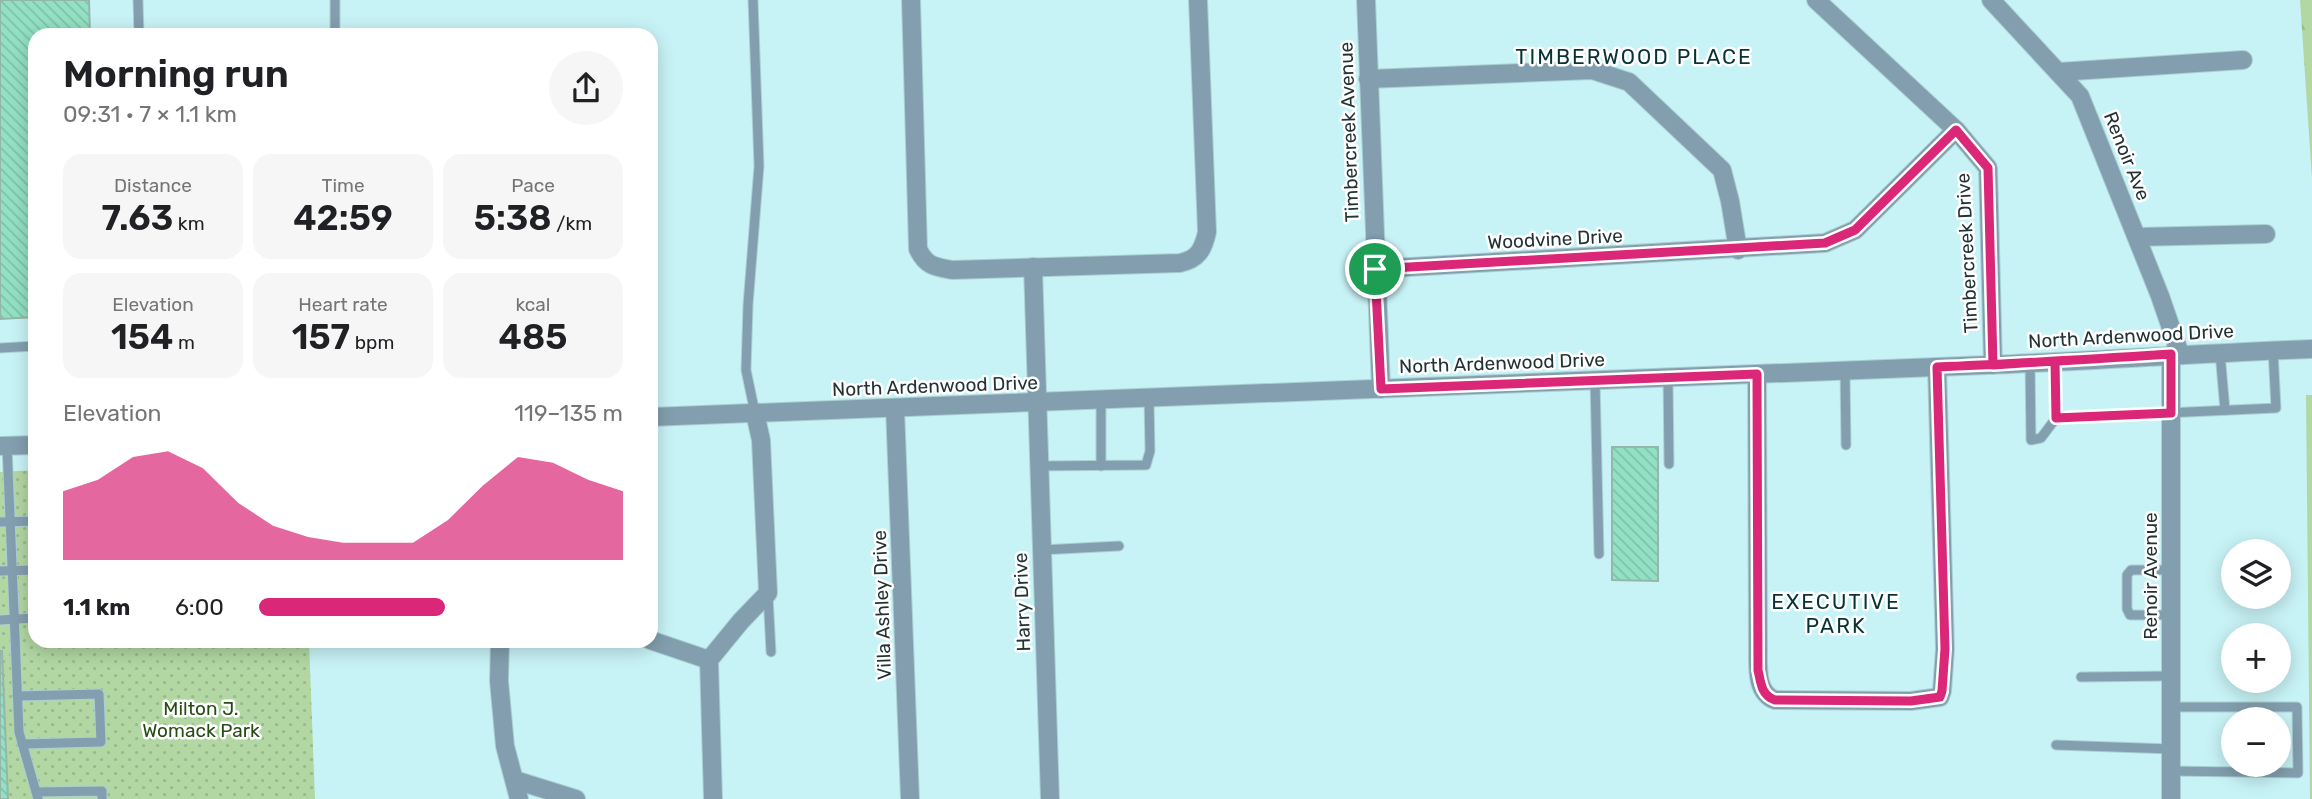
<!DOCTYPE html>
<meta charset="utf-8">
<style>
body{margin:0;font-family:Rubik,sans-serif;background:#f6f6f6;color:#202124;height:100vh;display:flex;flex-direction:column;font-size:26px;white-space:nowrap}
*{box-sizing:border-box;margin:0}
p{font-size:23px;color:#757577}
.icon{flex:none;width:38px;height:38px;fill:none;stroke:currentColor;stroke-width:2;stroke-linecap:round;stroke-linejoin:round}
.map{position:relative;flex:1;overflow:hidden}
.drawer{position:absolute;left:28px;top:28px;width:630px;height:620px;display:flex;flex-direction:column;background:#fff;border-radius:21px;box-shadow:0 4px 18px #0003}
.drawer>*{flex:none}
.fabs{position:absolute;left:2221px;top:539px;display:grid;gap:14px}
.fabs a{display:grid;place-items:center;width:70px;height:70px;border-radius:50%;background:#fff;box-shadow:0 4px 18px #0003;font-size:35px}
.pin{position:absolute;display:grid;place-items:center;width:60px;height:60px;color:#fff;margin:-30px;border:4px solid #fff;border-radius:50%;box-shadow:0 2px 7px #0007}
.round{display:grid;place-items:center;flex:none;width:74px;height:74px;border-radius:37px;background:#f6f6f6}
.summary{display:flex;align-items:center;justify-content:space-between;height:119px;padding:0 35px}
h1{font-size:38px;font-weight:600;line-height:52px}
.figures{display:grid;grid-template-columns:repeat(3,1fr);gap:10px;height:119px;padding:7px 35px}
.figures div{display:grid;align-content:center;border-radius:18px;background:#f6f6f6;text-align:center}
.figures b{font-size:35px;font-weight:600}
.figures small{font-size:19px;font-weight:400}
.figures p{font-size:19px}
.chart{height:196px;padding:14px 35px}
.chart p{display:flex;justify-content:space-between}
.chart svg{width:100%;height:126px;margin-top:7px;fill:#db2777;opacity:.7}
ul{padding:0 35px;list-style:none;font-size:23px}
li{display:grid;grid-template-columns:112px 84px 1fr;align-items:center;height:52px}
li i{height:18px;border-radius:9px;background:#db2777}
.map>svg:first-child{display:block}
.forest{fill:url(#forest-firs)}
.park{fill:url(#park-dots)}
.building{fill:url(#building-back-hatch);stroke:#93b8a9;stroke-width:2}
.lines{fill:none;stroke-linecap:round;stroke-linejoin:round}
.service-casing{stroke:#aad0d3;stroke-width:11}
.minor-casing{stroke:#aad0d3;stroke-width:20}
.tertiary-casing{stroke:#aad0d3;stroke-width:20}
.service{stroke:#839faf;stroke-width:9}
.minor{stroke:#839faf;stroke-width:18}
.tertiary{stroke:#839faf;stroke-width:18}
.route-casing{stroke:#fff;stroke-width:14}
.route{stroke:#db2777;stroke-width:9}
.labels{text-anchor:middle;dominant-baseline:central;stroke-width:5;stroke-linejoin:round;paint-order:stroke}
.street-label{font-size:19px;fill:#233334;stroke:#fff}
.park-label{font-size:19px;fill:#264c14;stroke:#fff}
.neighbourhood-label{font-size:21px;letter-spacing:2px;fill:#083234;stroke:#fff}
</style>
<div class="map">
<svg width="2312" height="799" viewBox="0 0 2312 799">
<defs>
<pattern id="forest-firs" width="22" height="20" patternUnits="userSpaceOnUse" patternTransform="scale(1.75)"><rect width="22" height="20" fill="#b2d7a3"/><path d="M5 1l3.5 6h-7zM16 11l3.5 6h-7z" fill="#99b98d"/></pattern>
<pattern id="park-dots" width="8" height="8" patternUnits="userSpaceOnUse" patternTransform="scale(1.75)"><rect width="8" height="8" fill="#b2d7a3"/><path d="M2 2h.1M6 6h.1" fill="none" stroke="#99b98d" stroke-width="1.8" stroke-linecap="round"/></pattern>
<pattern id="building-back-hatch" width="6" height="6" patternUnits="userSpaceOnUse" patternTransform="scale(1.75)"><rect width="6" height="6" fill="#93e1c4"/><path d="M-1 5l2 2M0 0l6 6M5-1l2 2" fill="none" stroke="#7ec2a9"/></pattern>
</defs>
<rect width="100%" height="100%" fill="#c8f3f6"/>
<g class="forest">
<polygon points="2300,0 2312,0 2312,179"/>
<polygon points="2306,395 2312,395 2312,799 2310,799"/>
</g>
<polygon class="park" points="35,470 35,640 309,641 315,799 0,799 0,472"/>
<g class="building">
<polygon points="0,0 89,0 90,35 35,35 35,317 0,319"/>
<polygon points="1612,447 1658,447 1658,581 1612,580"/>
<polygon points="0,651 2,651 8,799 0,799"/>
</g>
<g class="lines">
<g class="service-casing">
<g id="service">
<polyline points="138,0 139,35"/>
<polyline points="335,0 335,35"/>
<polyline points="753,0 759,166 748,305 746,370 755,413"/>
<polyline points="0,348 35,346"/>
<polyline points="2220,353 2225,410"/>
<polyline points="2055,361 2056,418 2276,408 2273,350"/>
<polyline points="2030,363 2031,440 2041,438 2056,418"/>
<polyline points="1845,371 1846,445"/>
<polyline points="1668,378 1669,464"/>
<polyline points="1595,381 1599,554"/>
<polyline points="1101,401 1101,466"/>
<polyline points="7,446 19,732 38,799"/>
<polyline points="1038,466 1146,465 1150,451 1149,399"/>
<polyline points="0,522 35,521"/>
<polyline points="1041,550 1119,546"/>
<polyline points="2171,570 2131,570 2127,575 2127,609 2130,615 2171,615"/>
<polyline points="0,571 35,570"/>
<polyline points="768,595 771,652"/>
<polyline points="0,620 35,618"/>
<polyline points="2081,677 2171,676"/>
<polyline points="17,696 99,694 101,742 22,744"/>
<polyline points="2171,707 2297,707 2298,773 2171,771"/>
<polyline points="2056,745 2171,749"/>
<polyline points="37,792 102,791 102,799"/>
</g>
</g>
<g class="minor-casing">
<g id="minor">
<path d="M911,0L918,249C926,266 935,267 952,270L1180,263C1198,259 1203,250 1207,232L1198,0"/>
<polyline points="1366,0 1381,389"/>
<polyline points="1816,0 1956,130 1988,168 1993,365"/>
<polyline points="1991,0 2080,96 2160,296 2180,354"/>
<polyline points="2058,72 2243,60"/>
<polyline points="1368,79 1592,70 1629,82 1722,170 1730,201 1738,250"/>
<polyline points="2137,237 2266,234"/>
<polyline points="1033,267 1050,799"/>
<polyline points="1375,269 1825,243 1855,230 1956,130"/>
<path d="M1757,374L1758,650C1758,668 1756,693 1775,700L1911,701L1940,697L1942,691L1945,649L1937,367"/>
<polyline points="895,408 910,799"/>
<polyline points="500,640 499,681 505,746 519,799"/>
<polyline points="650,640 709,660"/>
<polyline points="515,780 576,799"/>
<polyline points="713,799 709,660 741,621 768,593 761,440 755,413"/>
<polyline points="2171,799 2171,354"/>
</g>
</g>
<g class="tertiary-casing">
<g id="tertiary">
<path d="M651,417C1096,401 1541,384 1987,365C2095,361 2203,353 2312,349"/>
<polyline points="0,446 35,445"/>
</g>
</g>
<use href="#service" class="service"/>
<use href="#minor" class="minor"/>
<use href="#tertiary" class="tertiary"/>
</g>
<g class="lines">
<g class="route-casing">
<path id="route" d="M1375,269L1381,389L1757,374L1758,670C1761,683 1761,695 1775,700L1911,701L1940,697L1942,691L1945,649L1937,367C2015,364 2093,359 2171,354V413L2056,418L2055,361L1993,365L1988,168L1956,130L1855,230L1825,243L1375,269"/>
</g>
<use href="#route" class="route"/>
</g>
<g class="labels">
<g class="street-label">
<text transform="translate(1349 132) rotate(-92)">Timbercreek Avenue</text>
<text transform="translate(2127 156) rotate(68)">Renoir Ave</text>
<text transform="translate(1555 239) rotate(-3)">Woodvine Drive</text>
<text transform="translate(1967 253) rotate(-93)">Timbercreek Drive</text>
<text transform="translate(2131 336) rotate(-3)">North Ardenwood Drive</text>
<text transform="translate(1502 363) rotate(-2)">North Ardenwood Drive</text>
<text transform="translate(935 386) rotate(-2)">North Ardenwood Drive</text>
<text transform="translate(2150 576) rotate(-90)">Renoir Avenue</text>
<text transform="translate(1022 602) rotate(-92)">Harry Drive</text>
<text transform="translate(882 605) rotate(-92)">Villa Ashley Drive</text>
</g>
<g class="park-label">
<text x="201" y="708">Milton J.<tspan x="201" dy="22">Womack Park</tspan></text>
</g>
<g class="neighbourhood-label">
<text x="1634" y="56">TIMBERWOOD PLACE</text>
<text x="1836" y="601">EXECUTIVE<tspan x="1836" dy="24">PARK</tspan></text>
</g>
</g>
</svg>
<div class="fabs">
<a><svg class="icon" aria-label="layers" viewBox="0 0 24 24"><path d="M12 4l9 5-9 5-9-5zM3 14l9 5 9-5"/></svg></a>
<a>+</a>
<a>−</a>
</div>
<div class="pin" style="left:1375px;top:269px;background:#1e9e55"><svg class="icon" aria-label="arrive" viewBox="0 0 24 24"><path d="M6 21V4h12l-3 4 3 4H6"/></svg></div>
<section class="drawer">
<div class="summary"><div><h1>Morning run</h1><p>09:31 · 7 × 1.1 km</p></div><a class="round"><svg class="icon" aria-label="share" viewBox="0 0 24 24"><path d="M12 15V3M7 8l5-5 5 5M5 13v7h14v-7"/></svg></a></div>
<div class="figures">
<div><p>Distance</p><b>7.63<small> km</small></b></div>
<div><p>Time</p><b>42:59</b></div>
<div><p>Pace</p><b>5:38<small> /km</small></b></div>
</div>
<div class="figures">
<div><p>Elevation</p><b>154<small> m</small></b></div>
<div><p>Heart rate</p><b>157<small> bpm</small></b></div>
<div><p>kcal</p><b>485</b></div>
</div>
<div class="chart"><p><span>Elevation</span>119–135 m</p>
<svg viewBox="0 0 160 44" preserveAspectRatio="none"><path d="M0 44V20L10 16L20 8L30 6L40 12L50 24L60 32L70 36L80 38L90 38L100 38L110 30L120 18L130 8L140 10L150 16L160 20V44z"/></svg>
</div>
<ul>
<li><b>1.1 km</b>6:00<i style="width:51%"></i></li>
</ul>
</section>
</div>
